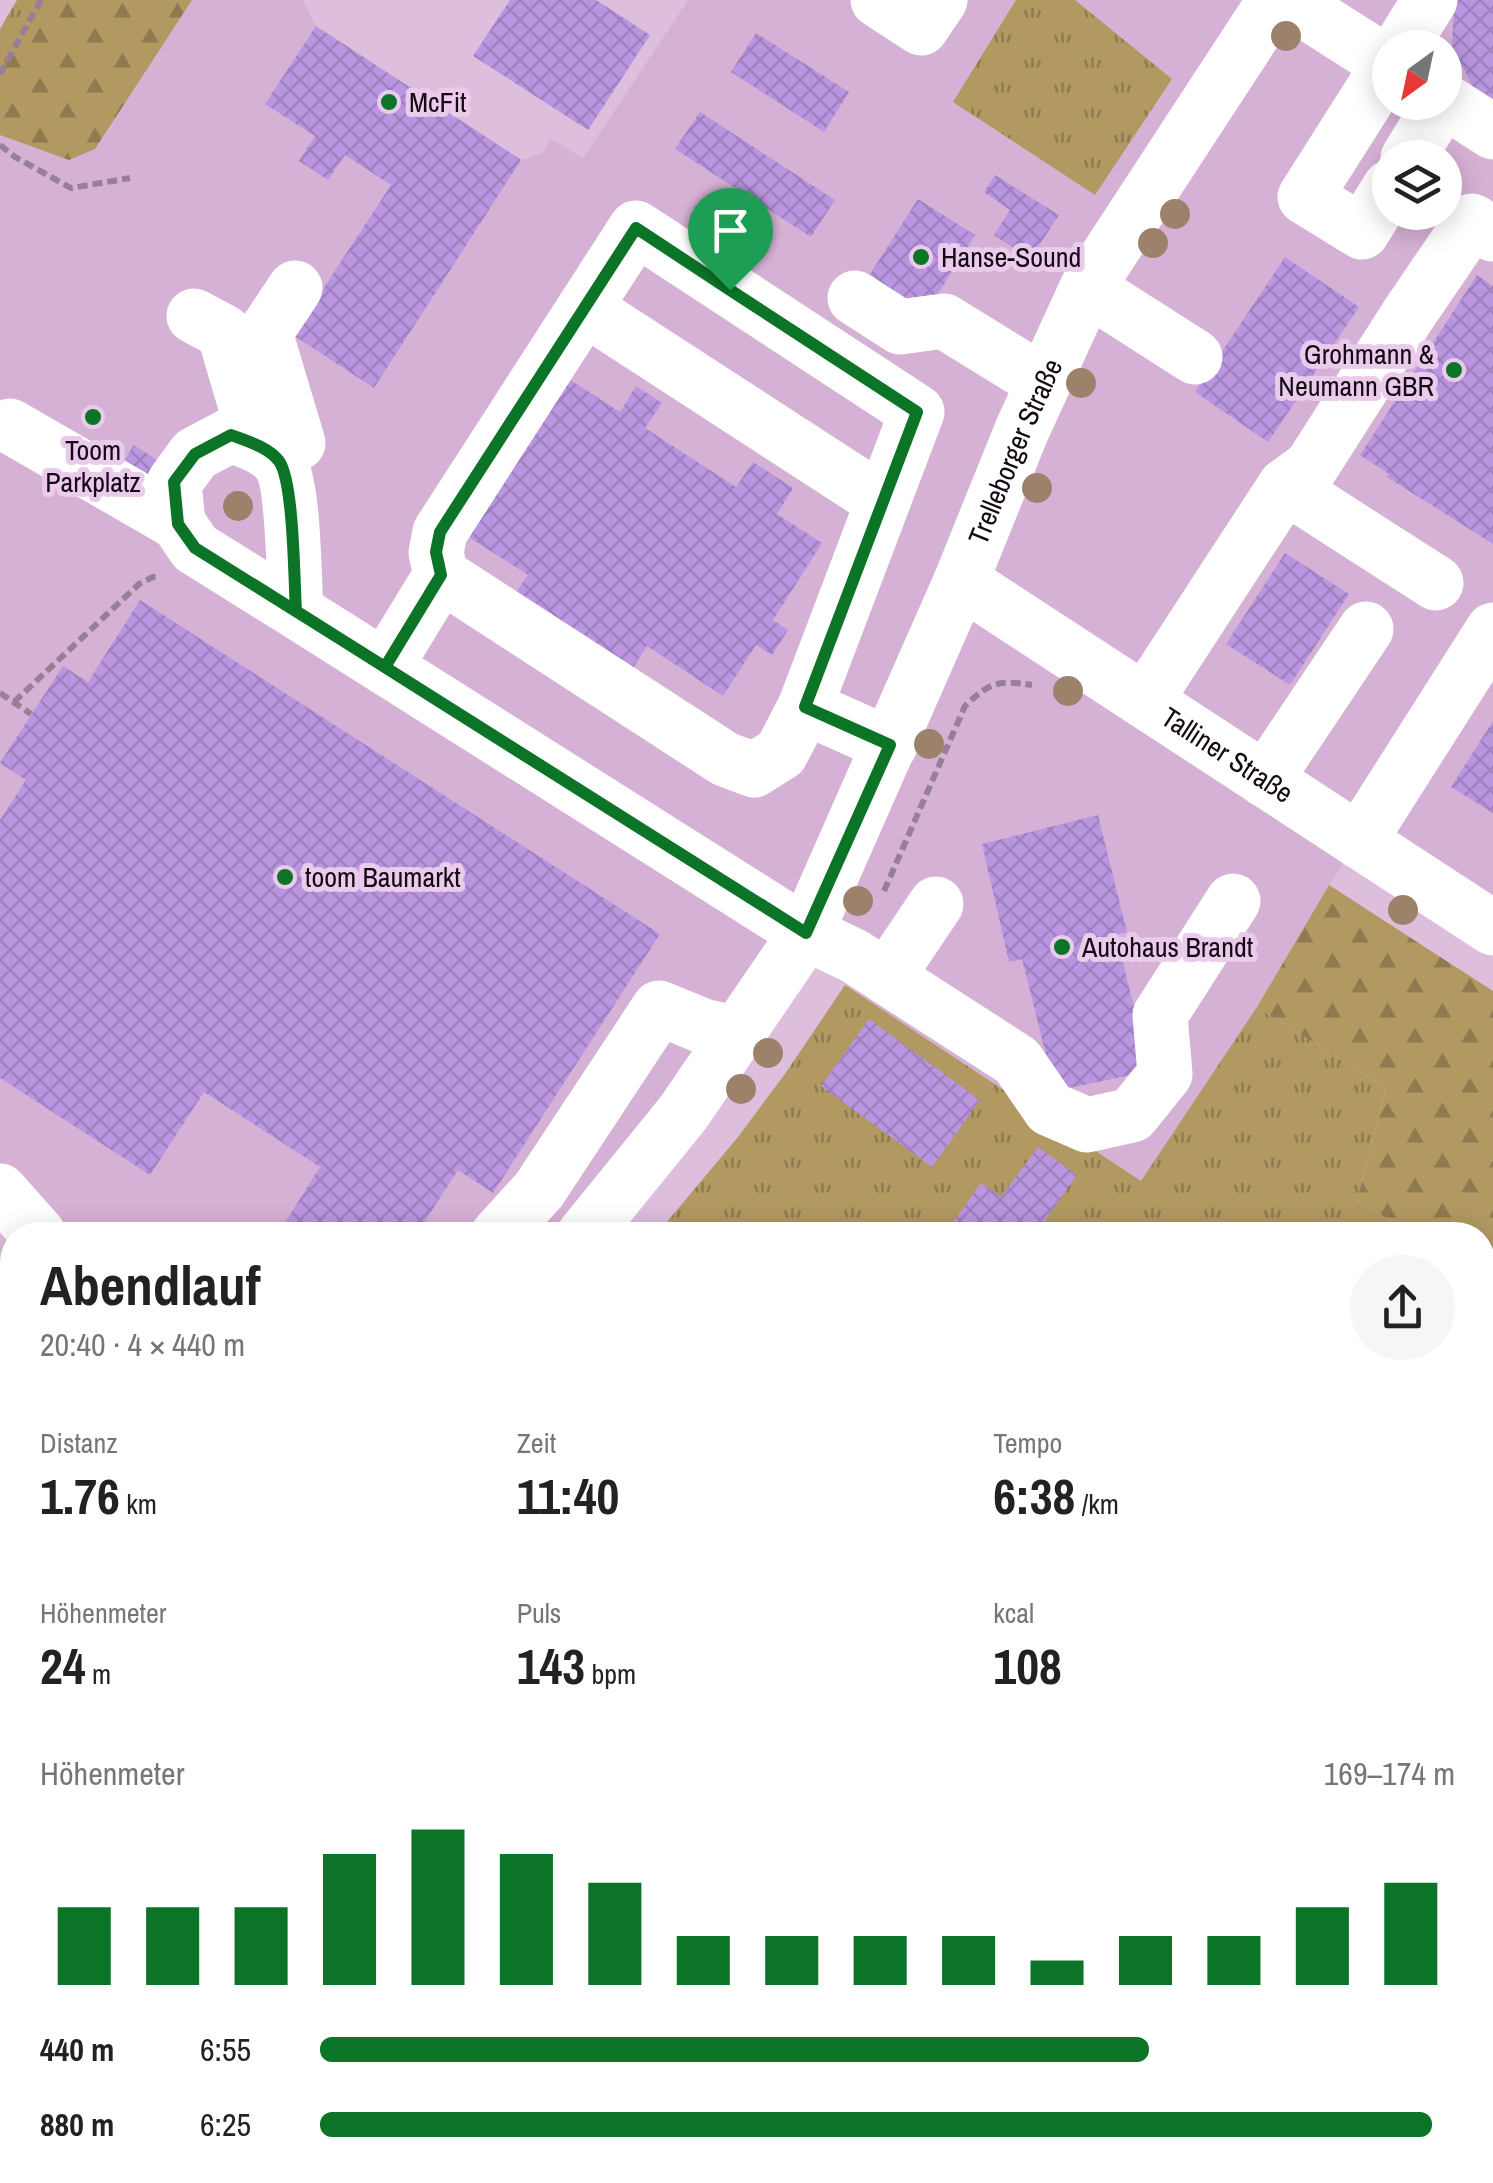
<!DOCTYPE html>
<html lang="de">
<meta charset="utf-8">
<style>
body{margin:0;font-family:"Archivo Narrow",sans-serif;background:#f6f6f6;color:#222;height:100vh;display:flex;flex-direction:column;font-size:38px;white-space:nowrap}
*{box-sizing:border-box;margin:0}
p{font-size:32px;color:#767676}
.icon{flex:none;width:55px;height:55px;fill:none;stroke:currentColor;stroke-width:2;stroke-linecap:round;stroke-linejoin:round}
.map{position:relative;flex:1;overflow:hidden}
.side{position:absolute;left:0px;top:1222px;width:1495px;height:962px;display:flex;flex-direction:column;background:#fff;border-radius:40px 40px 0 0;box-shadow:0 5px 25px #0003}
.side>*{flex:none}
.needle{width:65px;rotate:213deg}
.controls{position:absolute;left:1372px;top:30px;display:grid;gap:20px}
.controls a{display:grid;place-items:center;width:90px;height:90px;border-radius:50%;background:#fff;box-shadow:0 5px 25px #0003;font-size:50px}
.pin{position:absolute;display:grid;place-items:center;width:85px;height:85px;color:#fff;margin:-102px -42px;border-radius:50% 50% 50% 0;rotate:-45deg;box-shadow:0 0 10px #0007}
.pin .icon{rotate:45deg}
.round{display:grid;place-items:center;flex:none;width:105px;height:105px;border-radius:52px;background:#f6f6f6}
.summary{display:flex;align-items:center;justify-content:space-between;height:170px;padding:0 40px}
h1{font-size:55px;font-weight:700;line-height:75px}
.metrics{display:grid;grid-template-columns:repeat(3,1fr);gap:15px;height:170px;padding:10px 40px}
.metrics div{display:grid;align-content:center}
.metrics b{font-size:50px;font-weight:700}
.metrics small{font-size:28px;font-weight:400}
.metrics p{font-size:28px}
.chart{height:280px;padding:20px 40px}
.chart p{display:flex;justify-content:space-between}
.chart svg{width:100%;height:180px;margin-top:10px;stroke:#0c7426;stroke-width:6}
ul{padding:0 40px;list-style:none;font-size:32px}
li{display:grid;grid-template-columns:160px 120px 1fr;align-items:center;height:75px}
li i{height:25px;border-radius:12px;background:#0c7426}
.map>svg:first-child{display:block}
.built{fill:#d6b1d6;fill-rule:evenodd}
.grass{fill:url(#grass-tufts)}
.forest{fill:url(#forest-firs)}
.building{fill:url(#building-cross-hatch)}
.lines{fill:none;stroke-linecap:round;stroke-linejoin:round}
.path{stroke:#977f97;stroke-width:6;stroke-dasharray:10 5;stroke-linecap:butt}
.minor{stroke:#fff;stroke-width:55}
.major{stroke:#9eb3eb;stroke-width:55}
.tram{stroke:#756175;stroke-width:2.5}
.tree{fill:#9d826b}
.route-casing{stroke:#fff;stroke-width:20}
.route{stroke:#0c7426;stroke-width:12}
.poi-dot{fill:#0c7426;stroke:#ebcbeb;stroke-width:4}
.labels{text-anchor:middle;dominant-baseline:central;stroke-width:10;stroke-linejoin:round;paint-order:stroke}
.poi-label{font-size:28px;fill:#140a14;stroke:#ebcbeb;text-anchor:start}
.street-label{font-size:28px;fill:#140a14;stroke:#ebcbeb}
</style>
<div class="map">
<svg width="1493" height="2183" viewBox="0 0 1493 2183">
<defs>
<pattern id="grass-tufts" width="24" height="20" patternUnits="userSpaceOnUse" patternTransform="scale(2.5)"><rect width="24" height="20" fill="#b29962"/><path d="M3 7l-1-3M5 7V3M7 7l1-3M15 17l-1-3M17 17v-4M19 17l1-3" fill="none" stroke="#907b50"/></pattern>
<pattern id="forest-firs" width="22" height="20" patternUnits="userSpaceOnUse" patternTransform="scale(2.5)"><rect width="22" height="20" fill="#b29962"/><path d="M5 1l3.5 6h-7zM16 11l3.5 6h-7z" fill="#907b50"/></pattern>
<pattern id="building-cross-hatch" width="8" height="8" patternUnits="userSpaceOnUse" patternTransform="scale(2.5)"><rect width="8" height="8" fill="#ba96e1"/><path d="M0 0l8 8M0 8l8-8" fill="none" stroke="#9f80c0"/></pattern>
</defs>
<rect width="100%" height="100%" fill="#ddbedd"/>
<path class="built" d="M41,0H303L316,26L522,160L542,153L551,139L583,158L688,0H1493V928L1359,841L1329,885L1257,1007L1141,1181L845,985L806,933L584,1235H12L0,1220V74ZM1390,48H1445V102H1390ZM1390,158H1445V212H1390Z"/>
<g class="grass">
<polygon points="17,0 41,0 0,74 0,29"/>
<polygon points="1016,0 1075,0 1172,79 1095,195 953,102"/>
<polygon points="845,985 1141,1181 1257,1007 1386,1088 1357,1200 1414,1235 656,1235 738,1137 787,1071"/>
<polygon points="1482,1276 1493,1283 1493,1375 1483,1399"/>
<polygon points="826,2173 842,2183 353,2183 337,2173"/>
</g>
<g class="forest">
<polygon points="41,0 192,0 95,149 69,160 0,135 0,74"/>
<polygon points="1329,885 1493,991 1493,1283 1483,1276 1482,1235 1414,1235 1357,1200 1386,1088 1257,1007"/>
<polygon points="1493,1375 1493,1608 1483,1626 1482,1399"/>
</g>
<g class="building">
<polygon points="510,0 596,0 650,35 588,130 473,56"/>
<polygon points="1454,0 1493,0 1493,103 1475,91 1452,46"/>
<polygon points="316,26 521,160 374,388 293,335 391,185 345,155 328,180 299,161 315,136 265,104"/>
<polygon points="756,33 849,92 824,132 731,72"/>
<polygon points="700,112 835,200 811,237 675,149"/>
<polygon points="995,175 1059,215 1030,259 994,235 1010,210 984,192"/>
<polygon points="918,199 975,235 924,316 867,279"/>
<polygon points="1285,257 1359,307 1268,442 1195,392"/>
<polygon points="1477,275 1493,286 1493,544 1387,477 1389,474 1360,455"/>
<polygon points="569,379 620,412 636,386 662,403 645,428 736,487 753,462 793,488 777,514 822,543 773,620 788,630 772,655 756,645 723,696 647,646 628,676 511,600 528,575 467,536"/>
<polygon points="134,445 160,462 143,487 118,470"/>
<polygon points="1285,553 1349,594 1290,685 1226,644"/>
<polygon points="140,600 660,934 493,1193 458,1170 416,1235 277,1235 320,1167 204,1092 150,1175 0,1078 0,820 26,780 0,763 63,666 88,682"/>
<polygon points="1493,721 1493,813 1451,787"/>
<polygon points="1098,815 1127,932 1116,935 1150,1071 1055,1091 1022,959 1009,962 982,844"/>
<polygon points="869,1019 980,1100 932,1167 821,1086"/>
<polygon points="1038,1147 1077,1175 1041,1226 1049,1232 1047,1235 944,1235 981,1183 1001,1197"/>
<polygon points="0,1540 12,1548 12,1620 0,1613"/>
<polygon points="9,2055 12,2057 12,2172 190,2172 206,2183 0,2183 0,2070"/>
</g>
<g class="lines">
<g class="path">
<polyline points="0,74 41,0"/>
<polyline points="0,145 15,157 71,188 130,178"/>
<polyline points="0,693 31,714"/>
<polyline points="14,702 139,584 153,577 159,577"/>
<path d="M884,891L965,706C990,682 998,680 1032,685"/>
<polyline points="1482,1774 1493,1756"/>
<polyline points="0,1777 12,1778"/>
<polyline points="1482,2062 1493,2045"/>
<polyline points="1218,2183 1229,2172"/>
<polyline points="1408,2183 1414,2172"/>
</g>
<g class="minor">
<polyline points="878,0 921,28 940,0"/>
<polyline points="1288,0 1390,65"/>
<polyline points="1400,48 1430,0"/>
<polyline points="1390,63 1305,197 1362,232 1390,187"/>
<polyline points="1445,101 1493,132"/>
<polyline points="1408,158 1442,102"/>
<polyline points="295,288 265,333 298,443"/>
<polyline points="1087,288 1195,357"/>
<polyline points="855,298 900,327 944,321 1043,382"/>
<polyline points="586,309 882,501"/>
<polyline points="194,316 224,332 257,444"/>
<polyline points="10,426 178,523"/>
<polyline points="1285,486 1436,583"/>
<path id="s1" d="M961,581L1493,928"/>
<path d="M296,611L195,548L178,523L174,483L195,454L231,435C247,441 268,447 279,462C294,482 294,581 296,611L806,933L854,956L1017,1061L1050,1109L1087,1125L1132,1115L1165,1074L1160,1015L1233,901"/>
<polyline points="385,667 441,575 725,759 754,770 781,753 805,707 917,412 636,228 440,532 436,553 441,575"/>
<polyline points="1145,701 1285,486 1311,467 1408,315 1472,221 1493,234"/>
<polyline points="805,707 890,745"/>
<polyline points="1265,780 1366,629"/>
<polyline points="1359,841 1493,630"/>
<polyline points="887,977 936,904"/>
<polyline points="0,1191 39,1235"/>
<polyline points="498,1235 539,1190 659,1008 703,1026 737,1034"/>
<path id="s2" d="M584,1235L683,1113L806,933L961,581L1022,430L1087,288L1275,0"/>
<polyline points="8,1481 12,1480"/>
<polyline points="0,1703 12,1711"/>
<polyline points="0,1862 12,1843"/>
<polyline points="0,1985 12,1993"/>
<polyline points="280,2172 295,2183"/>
<polyline points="934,2172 950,2183"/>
<polyline points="1005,2172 1021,2183"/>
</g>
<g class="major">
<polyline points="1482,1855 1493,1838"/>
<polyline points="1277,2183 1284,2172"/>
</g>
<g class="tram">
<polyline points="1482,1958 1493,1942"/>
<polyline points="1482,2001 1493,1985"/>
<polyline points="1341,2183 1348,2172"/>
<polyline points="1367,2183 1374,2172"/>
</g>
</g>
<g class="tree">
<circle cx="1286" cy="36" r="15"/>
<circle cx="1175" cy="214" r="15"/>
<circle cx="1153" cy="243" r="15"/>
<circle cx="1081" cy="383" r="15"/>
<circle cx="1037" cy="488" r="15"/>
<circle cx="238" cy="506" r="15"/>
<circle cx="1068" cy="691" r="15"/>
<circle cx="929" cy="744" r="15"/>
<circle cx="858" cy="901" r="15"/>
<circle cx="1403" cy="910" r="15"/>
<circle cx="768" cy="1053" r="15"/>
<circle cx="741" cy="1089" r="15"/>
</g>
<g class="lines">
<g class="route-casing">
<path id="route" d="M730,290L636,228L440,532L436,552L441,575L385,667L195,548L178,524L174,482L195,454L231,435C247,441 268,447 279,461C294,482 294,581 296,611C466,718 636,825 806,933L890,745L805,707L917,412L730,290"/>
</g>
<use href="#route" class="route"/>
</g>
<g class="poi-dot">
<circle cx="389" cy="102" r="10"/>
<circle cx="921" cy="257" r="10"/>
<circle cx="1454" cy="370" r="10"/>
<circle cx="93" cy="417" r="10"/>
<circle cx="285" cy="877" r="10"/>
<circle cx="1062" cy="947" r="10"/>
</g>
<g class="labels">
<g class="poi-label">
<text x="409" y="102">McFit</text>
<text x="941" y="257">Hanse-Sound</text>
<text x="1434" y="354" text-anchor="end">Grohmann &amp;<tspan x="1434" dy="32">Neumann GBR</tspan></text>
<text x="93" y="450" text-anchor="middle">Toom<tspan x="93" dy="32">Parkplatz</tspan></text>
<text x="305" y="877">toom Baumarkt</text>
<text x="1082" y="947">Autohaus Brandt</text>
</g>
<g class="street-label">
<text stroke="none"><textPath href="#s2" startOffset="900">Trelleborger Straße</textPath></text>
<text stroke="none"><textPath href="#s1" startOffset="318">Talliner Straße</textPath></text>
</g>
</g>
</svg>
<div class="controls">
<a><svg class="needle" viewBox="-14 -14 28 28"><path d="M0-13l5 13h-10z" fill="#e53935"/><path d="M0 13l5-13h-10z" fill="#767676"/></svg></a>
<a><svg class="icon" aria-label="layers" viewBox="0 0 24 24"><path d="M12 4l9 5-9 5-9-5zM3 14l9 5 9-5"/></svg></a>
</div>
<div class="pin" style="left:730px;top:290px;background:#1e9e55"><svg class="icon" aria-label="arrive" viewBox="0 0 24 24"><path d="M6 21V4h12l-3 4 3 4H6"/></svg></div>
<section class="side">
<div class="summary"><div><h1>Abendlauf</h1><p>20:40 · 4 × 440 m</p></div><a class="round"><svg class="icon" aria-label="share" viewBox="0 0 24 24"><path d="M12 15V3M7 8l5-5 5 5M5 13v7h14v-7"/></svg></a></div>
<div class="metrics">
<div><p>Distanz</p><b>1.76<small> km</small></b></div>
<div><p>Zeit</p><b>11:40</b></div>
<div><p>Tempo</p><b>6:38<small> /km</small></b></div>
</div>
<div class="metrics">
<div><p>Höhenmeter</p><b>24<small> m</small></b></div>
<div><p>Puls</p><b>143<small> bpm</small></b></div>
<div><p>kcal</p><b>108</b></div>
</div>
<div class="chart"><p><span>Höhenmeter</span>169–174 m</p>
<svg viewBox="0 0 160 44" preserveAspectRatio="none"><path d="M5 44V25M15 44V25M25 44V25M35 44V12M45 44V6M55 44V12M65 44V19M75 44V32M85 44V32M95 44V32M105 44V32M115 44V38M125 44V32M135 44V32M145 44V25M155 44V19"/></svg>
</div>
<ul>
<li><b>440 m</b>6:55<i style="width:73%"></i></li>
<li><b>880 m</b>6:25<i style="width:98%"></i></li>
</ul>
</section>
</div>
